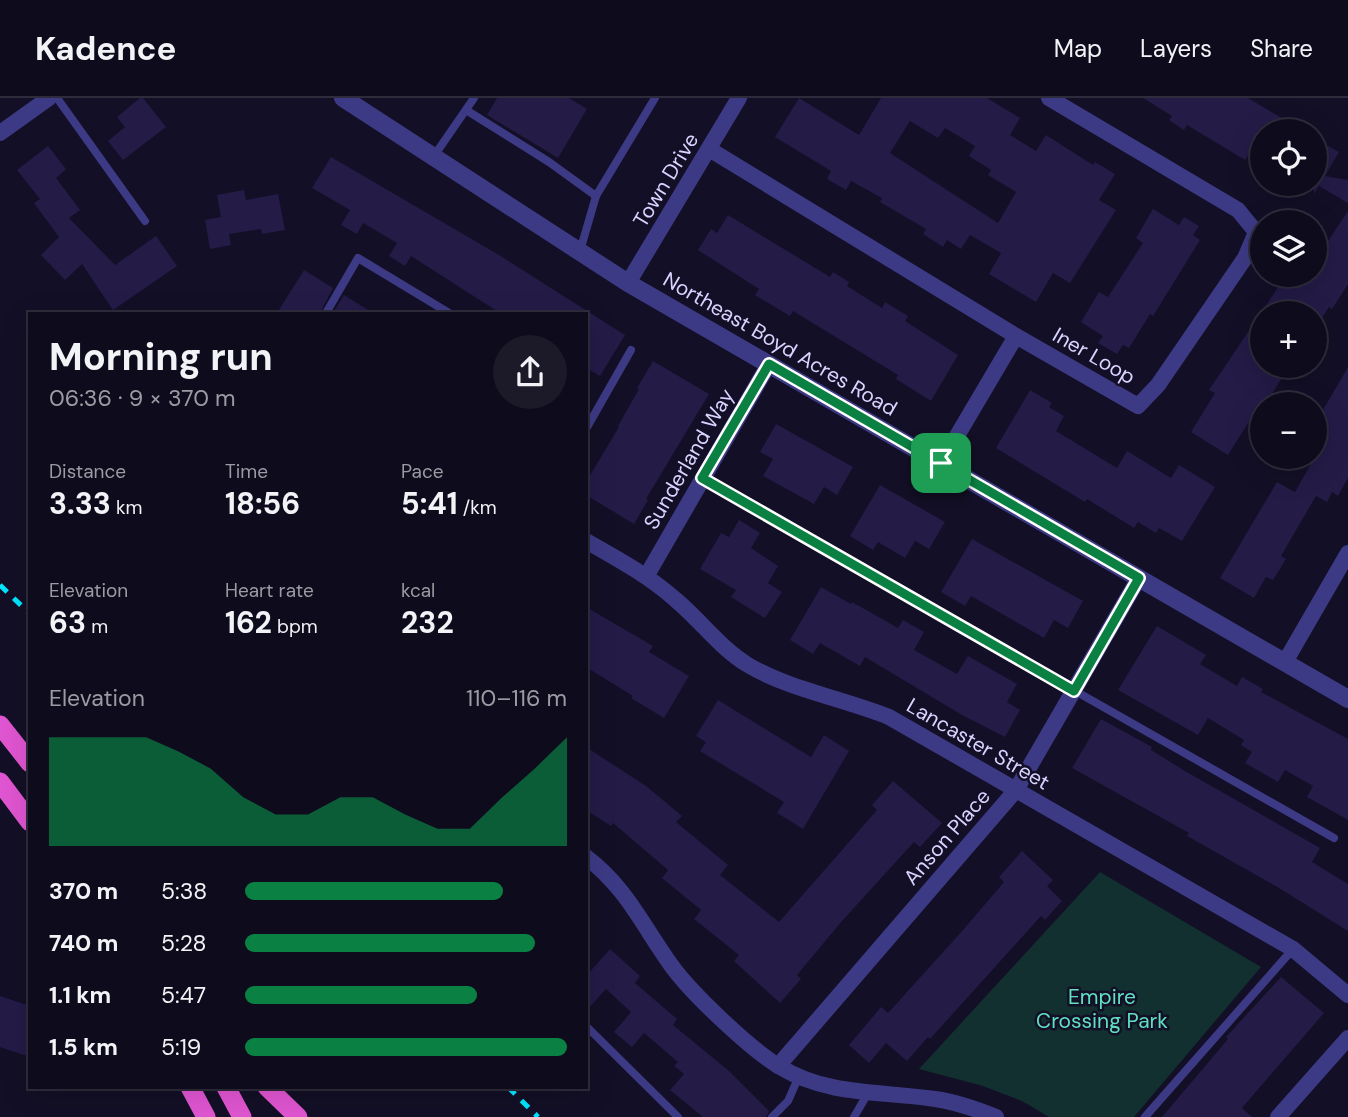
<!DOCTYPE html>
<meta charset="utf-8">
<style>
body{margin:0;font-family:"DM Sans",sans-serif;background:#1c1929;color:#f1f3f6;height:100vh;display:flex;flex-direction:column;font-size:26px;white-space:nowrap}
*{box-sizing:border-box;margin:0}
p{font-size:23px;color:#9b9ba3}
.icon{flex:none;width:38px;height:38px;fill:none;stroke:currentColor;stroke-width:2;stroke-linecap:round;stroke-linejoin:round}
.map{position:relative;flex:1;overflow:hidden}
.side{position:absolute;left:28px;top:214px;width:560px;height:777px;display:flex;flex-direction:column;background:#0e0b1c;border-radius:0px;box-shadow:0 7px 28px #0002,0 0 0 2px #2e2b3b}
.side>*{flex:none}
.tools{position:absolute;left:1250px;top:21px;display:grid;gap:14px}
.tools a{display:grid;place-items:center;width:77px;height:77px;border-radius:50%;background:#0e0b1c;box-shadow:0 7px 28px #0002,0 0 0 2px #2e2b3b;font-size:35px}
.pin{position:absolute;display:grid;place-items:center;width:60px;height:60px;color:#fff;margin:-30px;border-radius:14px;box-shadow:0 4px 10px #0006}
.round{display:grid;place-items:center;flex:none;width:74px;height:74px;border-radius:37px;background:#1c1929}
.summary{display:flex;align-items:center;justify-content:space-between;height:119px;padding:0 21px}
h1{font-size:38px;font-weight:700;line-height:52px}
.stats{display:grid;grid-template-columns:repeat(3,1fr);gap:10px;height:119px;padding:7px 21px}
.stats div{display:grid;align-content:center}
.stats b{font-size:30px;font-weight:700}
.stats small{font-size:19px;font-weight:400}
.stats p{font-size:19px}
.chart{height:196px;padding:14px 21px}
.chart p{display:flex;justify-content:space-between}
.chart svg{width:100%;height:126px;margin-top:7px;fill:#0b8043;opacity:.7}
ul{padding:0 21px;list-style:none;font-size:23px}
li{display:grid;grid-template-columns:112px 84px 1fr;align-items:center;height:52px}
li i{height:18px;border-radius:9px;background:#0b8043}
header{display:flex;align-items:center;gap:42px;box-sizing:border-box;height:98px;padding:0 35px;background:#0e0b1c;border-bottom:2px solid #2e2b3b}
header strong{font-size:33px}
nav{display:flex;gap:38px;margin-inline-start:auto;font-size:24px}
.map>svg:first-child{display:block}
.green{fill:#12302f}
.building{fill:#241b47;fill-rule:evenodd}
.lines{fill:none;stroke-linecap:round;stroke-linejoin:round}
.service{stroke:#3d3a85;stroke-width:8}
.minor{stroke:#3d3a85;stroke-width:16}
.tertiary{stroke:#3d3a85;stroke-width:18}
.trunk{stroke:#e055d1;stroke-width:19}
.rail{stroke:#00e5ff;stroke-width:5;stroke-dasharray:10 9;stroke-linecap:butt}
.route-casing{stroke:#fff;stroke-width:14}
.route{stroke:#0b8043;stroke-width:9}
.labels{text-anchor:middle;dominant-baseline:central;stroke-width:5;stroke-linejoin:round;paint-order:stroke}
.street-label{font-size:21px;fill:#d9d4ff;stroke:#130f26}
.park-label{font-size:21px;fill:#5fe0c0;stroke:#130f26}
</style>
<header>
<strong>Kadence</strong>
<nav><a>Map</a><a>Layers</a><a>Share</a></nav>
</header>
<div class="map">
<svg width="1348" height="1019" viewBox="0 0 1348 1019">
<rect width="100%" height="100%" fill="#130f26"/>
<polygon class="green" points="1100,774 1261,869 1134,1019 1049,1019 1022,1003 983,988 919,971"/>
<g class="building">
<polygon points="140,0 143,0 166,29 123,62 108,43 125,29 117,19"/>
<polygon points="497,0 569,0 587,11 558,60 487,17"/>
<path d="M799,0L859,37L881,0H987L1020,20L1010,37L1036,53L1046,37L1093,67L1095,64L1115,76L1099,102L1116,112L1070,185L1053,175L1036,204L989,176L1001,155L970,137L961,151L947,142L943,149L923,136L926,131L880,104L882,100L851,83L846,92L827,81L831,73L775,39ZM910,23L938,40L945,30L975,48L969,58L991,72L988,77L1016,94L998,125L890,55Z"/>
<polygon points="1143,0 1248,0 1304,33 1262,33 1262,60 1250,54 1245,62 1187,27 1184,32 1169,22 1172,18"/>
<polygon points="1314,40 1339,54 1325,78 1348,82 1348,105 1319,88 1314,96"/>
<polygon points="48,48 66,71 56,80 80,112 69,120 115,167 156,138 177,168 113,212 82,166 65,182 41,157 59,139 34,105 40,101 17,72"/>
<polygon points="331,59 499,157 625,237 600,278 586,270 586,215 500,215 411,158 405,168 389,158 397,145 363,125 357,136 341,127 350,112 312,90"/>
<polygon points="244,92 246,102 278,96 285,132 262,136 261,131 229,136 231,147 210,151 205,122 221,119 217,97"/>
<polygon points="1153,111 1179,127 1184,119 1199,128 1193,137 1200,142 1153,218 1150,216 1129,250 1123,247 1117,256 1098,245 1103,238 1081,224 1099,194 1108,199 1143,145 1136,140"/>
<polygon points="1348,113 1348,186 1332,211 1329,209 1314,232 1314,215 1262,215 1262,268 1289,268 1266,306 1262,306 1262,313 1256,322 1252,319 1228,357 1191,334 1215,295 1209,292 1281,185 1289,190 1298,177 1314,177 1314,164"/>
<polygon points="728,117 830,179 833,174 849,184 847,188 882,210 885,204 908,218 905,223 958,257 931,303 896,281 898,277 793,213 790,218 755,197 759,191 698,152 711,131 717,135"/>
<polygon points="304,172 333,190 320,215 277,215"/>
<polygon points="344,197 373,215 333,215"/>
<polygon points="653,263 709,296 646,401 648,402 634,426 586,397 586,384 619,329 618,328 639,291 637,290"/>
<polygon points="1348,269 1348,380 1338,398 1332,394 1327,404 1316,398 1281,458 1286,461 1273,482 1266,479 1254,500 1220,480 1277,384 1295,394 1330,332 1316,324"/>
<polygon points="1030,292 1052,305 1049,309 1064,318 1056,333 1117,370 1127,353 1171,380 1179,367 1215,389 1182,443 1159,430 1156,435 1138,424 1134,430 1087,401 1085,404 996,350"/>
<polygon points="776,326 853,369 837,397 824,389 814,406 763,378 773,361 760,354"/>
<polygon points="880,387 945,424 929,451 915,443 905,460 878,444 873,452 850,438"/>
<polygon points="739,422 760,435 751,450 778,468 768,485 782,494 765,520 731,499 736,492 700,471 721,435 729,439"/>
<polygon points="972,441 1083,503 1068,530 1054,522 1044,540 971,498 965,508 941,494"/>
<polygon points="821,489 851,506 852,504 898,530 903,522 924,534 914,552 957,576 968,558 1017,586 1007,604 1020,612 1005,639 962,617 865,559 860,568 820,545 813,556 790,542"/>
<polygon points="586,509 653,548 649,554 689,578 664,620 631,600 633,598 586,569"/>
<polygon points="1157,528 1206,557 1200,566 1237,588 1242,579 1263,591 1261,594 1348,641 1348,722 1307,699 1313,688 1285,672 1278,684 1245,665 1252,654 1241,647 1244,642 1208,620 1198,637 1118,592"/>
<polygon points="718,602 811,659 824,637 849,653 803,731 777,715 784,704 700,653 706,644 696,638"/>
<polygon points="1101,621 1152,649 1151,652 1185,673 1320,750 1312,764 1348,786 1348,833 1279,790 1187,738 1189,735 1072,670"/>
<polygon points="586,649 646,688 682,718 676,724 728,767 720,777 779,824 877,712 872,707 893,683 942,725 920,749 914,744 842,823 797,877 801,881 780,905 734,863 739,857 694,821 701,812 662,780 668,772 613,725 611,728 586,712"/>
<polygon points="1022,753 1053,782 1047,788 1062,803 1045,822 1041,818 930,941 928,939 907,963 886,945 869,965 849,947 881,909 888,915 963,832 1004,784 999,779"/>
<polygon points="610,851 640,878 635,885 677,921 673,927 729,973 769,1013 766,1019 703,1019 670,992 684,976 674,968 678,964 644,935 632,949 614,934 631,914 606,891 586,913 586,878"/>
<polygon points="1281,879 1324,915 1242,1010 1252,1019 1162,1019 1228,941 1226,939"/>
<polygon points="0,898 30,908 30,959 0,949"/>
</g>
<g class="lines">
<g class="service">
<polyline points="57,0 145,123"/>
<polyline points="466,12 549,64 596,98"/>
<polyline points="434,58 474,0"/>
<polyline points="580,153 596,98 655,0"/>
<polyline points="326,215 358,160 449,215"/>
<polyline points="586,331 631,252"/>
<polyline points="702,381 1334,740"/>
<polyline points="586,928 678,1019"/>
<polyline points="772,1019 788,1003 799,978"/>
<polyline points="854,1019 868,995"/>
<polyline points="1145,1019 1293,851"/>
</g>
<g class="minor">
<polyline points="0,35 49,0"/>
<polyline points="709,51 1016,238 1138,308 1158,287 1245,160 1256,134 1238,112 1049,0"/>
<polyline points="628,185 739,0"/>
<polyline points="941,365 1016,238"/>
<path d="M586,443C618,461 649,478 676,502C701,523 720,550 748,567C788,591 844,601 889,619L1293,851L1348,897"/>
<polyline points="647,477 769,266"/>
<polyline points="1285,564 1348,455"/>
<path d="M586,759C626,789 643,828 671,867C691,895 750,951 780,969C828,998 881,993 935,1001C956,1004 976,1011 996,1019"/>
<polyline points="778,968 1016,692 1139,480"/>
<polyline points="1278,1019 1348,940"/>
</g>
<polyline class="tertiary" points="343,0 628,185 1348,601"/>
<g class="trunk">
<polyline points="0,627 30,665"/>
<polyline points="0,684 30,724"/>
<polyline points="190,989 206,1019"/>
<polyline points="226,989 242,1019"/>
<polyline points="267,989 298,1019"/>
</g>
<g class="rail">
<polyline points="0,487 30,516"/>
<polyline points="508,989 538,1019"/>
</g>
</g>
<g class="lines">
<g class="route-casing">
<polygon id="route" points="769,266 1139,480 1074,593 702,380"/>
</g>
<use href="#route" class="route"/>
</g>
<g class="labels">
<g class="street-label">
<text transform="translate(666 82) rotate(-59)">Town Drive</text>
<text transform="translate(780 246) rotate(30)">Northeast Boyd Acres Road</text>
<text transform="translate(1094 258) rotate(30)">Iner Loop</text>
<text transform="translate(689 361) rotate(-60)">Sunderland Way</text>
<text transform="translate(978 646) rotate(30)">Lancaster Street</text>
<text transform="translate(947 739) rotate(-49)">Anson Place</text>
</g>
<g class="park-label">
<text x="1102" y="899">Empire<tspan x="1102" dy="24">Crossing Park</tspan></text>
</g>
</g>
</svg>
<div class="tools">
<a><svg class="icon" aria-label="locate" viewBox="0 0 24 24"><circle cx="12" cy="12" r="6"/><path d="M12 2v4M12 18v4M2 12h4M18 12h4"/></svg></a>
<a><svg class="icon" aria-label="layers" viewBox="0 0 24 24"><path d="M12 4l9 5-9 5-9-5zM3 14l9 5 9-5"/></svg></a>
<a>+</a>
<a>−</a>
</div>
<div class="pin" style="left:941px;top:365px;background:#1e9e55"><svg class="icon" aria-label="arrive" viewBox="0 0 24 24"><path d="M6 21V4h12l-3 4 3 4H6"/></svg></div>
<section class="side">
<div class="summary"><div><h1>Morning run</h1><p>06:36 · 9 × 370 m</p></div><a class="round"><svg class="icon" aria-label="share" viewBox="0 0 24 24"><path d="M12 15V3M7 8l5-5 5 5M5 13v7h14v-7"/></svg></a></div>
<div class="stats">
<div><p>Distance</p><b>3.33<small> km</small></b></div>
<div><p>Time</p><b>18:56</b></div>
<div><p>Pace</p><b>5:41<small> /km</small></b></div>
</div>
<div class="stats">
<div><p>Elevation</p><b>63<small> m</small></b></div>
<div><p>Heart rate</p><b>162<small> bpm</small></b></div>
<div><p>kcal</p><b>232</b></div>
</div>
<div class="chart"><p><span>Elevation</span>110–116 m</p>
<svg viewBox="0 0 160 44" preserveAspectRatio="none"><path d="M0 44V6L10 6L20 6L30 6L40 11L50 17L60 27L70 33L80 33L90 27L100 27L110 33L120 38L130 38L140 27L150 17L160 6V44z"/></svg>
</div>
<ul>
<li><b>370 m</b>5:38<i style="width:80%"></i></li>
<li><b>740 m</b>5:28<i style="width:90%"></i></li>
<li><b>1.1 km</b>5:47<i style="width:72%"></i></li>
<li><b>1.5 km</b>5:19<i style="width:100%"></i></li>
</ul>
</section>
</div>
